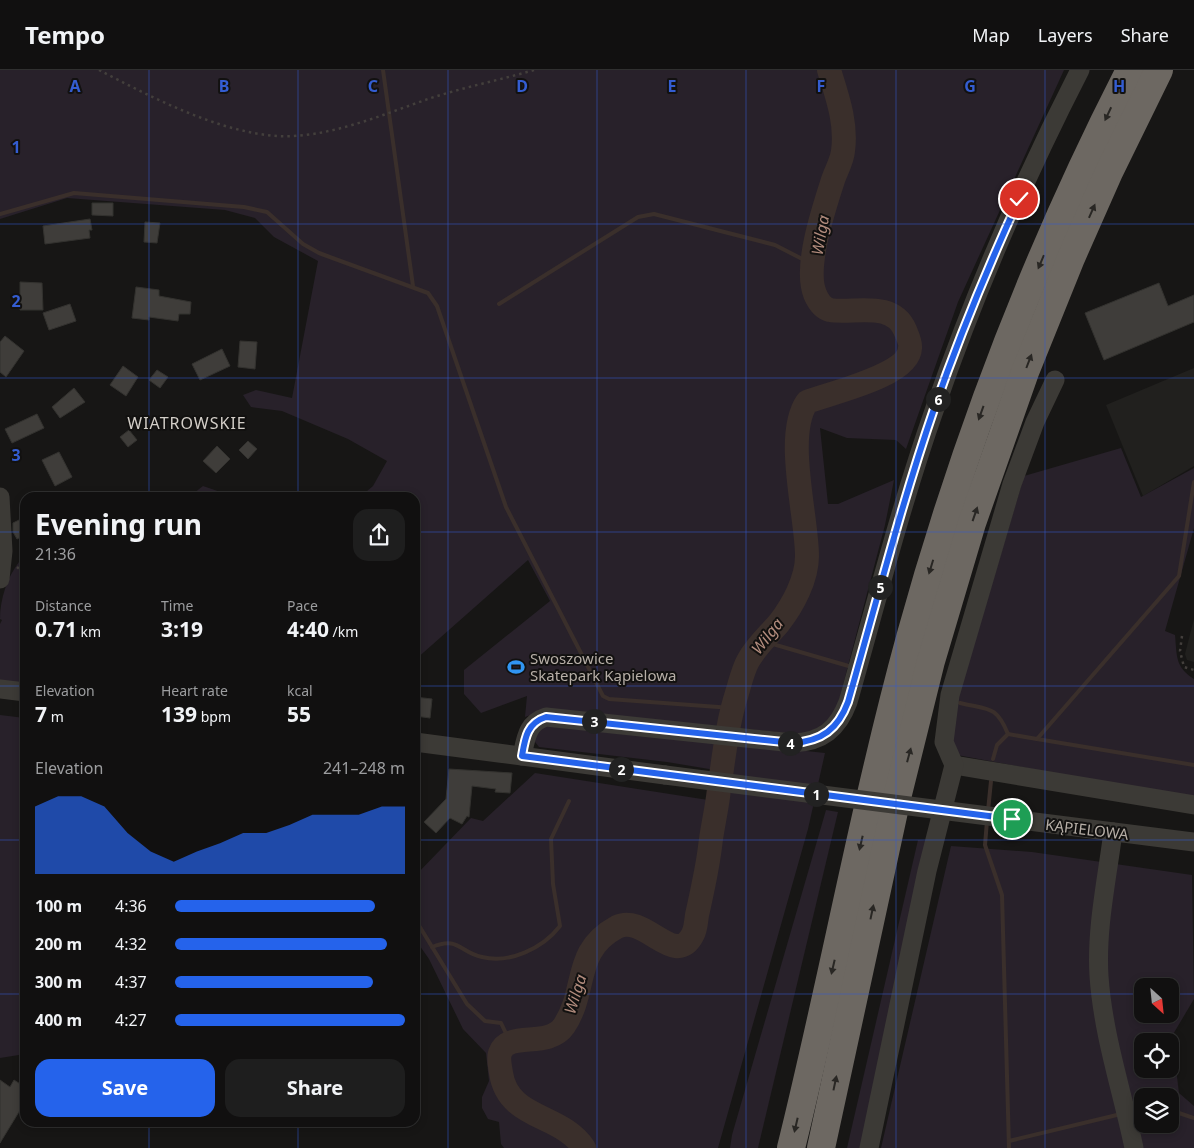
<!DOCTYPE html>
<meta charset="utf-8">
<style>
body{margin:0;font-family:"Noto Sans",sans-serif;background:#1e1e1e;color:#f1f3f6;height:100vh;display:flex;flex-direction:column;font-size:19px;white-space:nowrap}
*{box-sizing:border-box;margin:0}
p{font-size:16px;color:#9c9d9f}
.icon{flex:none;width:28px;height:28px;fill:none;stroke:currentColor;stroke-width:2;stroke-linecap:round;stroke-linejoin:round}
.map{position:relative;flex:1;overflow:hidden}
.drawer{position:absolute;left:20px;top:422px;width:400px;height:635px;display:flex;flex-direction:column;background:#111010;border-radius:15px;box-shadow:0 2px 8px #0003,0 0 0 1px #303030}
.drawer>*{flex:none}
.needle{width:32px;rotate:153deg}
.tools{position:absolute;left:1134px;top:908px;display:grid;gap:10px}
.tools a{display:grid;place-items:center;width:45px;height:45px;border-radius:10px;background:#111010;box-shadow:0 2px 8px #0003,0 0 0 1px #303030;font-size:25px}
.pin{position:absolute;display:grid;place-items:center;width:42px;height:42px;color:#fff;margin:-21px;border:2px solid #fff;border-radius:50%;box-shadow:0 1px 5px #0007}
.km{position:absolute;width:25px;height:25px;margin:-12px;border-radius:50%;background:#222;color:#fff;font-size:14px;line-height:25px;text-align:center}
.round{display:grid;place-items:center;flex:none;width:52px;height:52px;border-radius:15px;background:#1e1e1e}
.overview{display:flex;align-items:center;justify-content:space-between;height:85px;padding:0 15px}
h1{font-size:28px;font-weight:700;line-height:38px}
.metrics{display:grid;grid-template-columns:repeat(3,1fr);gap:8px;height:85px;padding:5px 15px}
.metrics div{display:grid;align-content:center}
.metrics b{font-size:21px;font-weight:700}
.metrics small{font-size:14px;font-weight:400}
.metrics p{font-size:14px}
.chart{height:140px;padding:10px 15px}
.chart p{display:flex;justify-content:space-between}
.chart svg{width:100%;height:90px;margin-top:5px;fill:#2563eb;opacity:.7}
.action{display:flex;gap:10px;margin-top:auto;padding:10px 15px}
.action a{flex:1;height:58px;border-radius:15px;background:#2563eb;color:#fff;font-size:20px;font-weight:700;line-height:58px;text-align:center}
.action a+a{background:#1e1e1e;color:#f1f3f6}
ul{padding:0 15px;list-style:none;font-size:16px}
li{display:grid;grid-template-columns:80px 60px 1fr;align-items:center;height:38px}
li i{height:12px;border-radius:6px;background:#2563eb}
header{display:flex;align-items:center;gap:30px;box-sizing:border-box;height:70px;padding:0 25px;background:#111010;border-bottom:1px solid #303030}
header strong{font-size:24px}
nav{display:flex;gap:28px;margin-inline-start:auto;font-size:18px}
.map>svg:first-child{display:block}
.built{fill:#21201e}
.green{fill:#28212a;fill-rule:evenodd}
.lines{fill:none;stroke-linecap:round;stroke-linejoin:round}
.stream{stroke:#3a2f2b;stroke-width:4}
.river{stroke:#3a2f2b;stroke-width:24}
.building{fill:#3f3d3a;stroke:#33322f}
.path{stroke:#433f3c;stroke-width:2.5;stroke-dasharray:2.5 4;stroke-linecap:butt}
.minor{stroke:#3c3a36;stroke-width:19}
.highway{stroke:#6d6862;stroke-width:28}
.minor-bridge{stroke:#3c3a36;stroke-width:19}
.oneway{fill:#292724}
.route-casing{stroke:#fff;stroke-width:10}
.route{stroke:#2563eb;stroke-width:6}
.grid{fill:none;stroke:#345dd1;stroke-width:1;stroke-opacity:0.55}
.labels{text-anchor:middle;dominant-baseline:central;stroke-width:4;stroke-linejoin:round;paint-order:stroke}
.poi-label{font-size:15px;fill:#b7afa7;stroke:#121110;text-anchor:start}
.street-label{font-size:15px;fill:#b7afa7;stroke:#121110}
.water-label{font-size:16px;font-style:italic;fill:#b28c7d;stroke:#121110}
.neighbourhood-label{font-size:16px;letter-spacing:1px;fill:#d3cec8;stroke:#121110}
.grid-label{font-size:16px;text-anchor:middle;font-weight:bold;fill:#345dd1;stroke:#121110;stroke-width:4;stroke-linejoin:round;paint-order:stroke}
</style>
<header>
<strong>Tempo</strong>
<nav><a>Map</a><a>Layers</a><a>Share</a></nav>
</header>
<div class="map">
<svg width="1194" height="1078" viewBox="0 0 1194 1078">
<rect width="100%" height="100%" fill="#171615"/>
<g class="built">
<polygon points="1194,298 1194,396 1143,426 1106,335"/>
<polygon points="1194,549 1194,592 1187,590 1185,584"/>
</g>
<g class="green">
<path d="M0,0H1064L958,232L906,379L896,370L847,368L820,358L828,434H838L894,410L885,455L838,634C829,652 816,663 796,664L548,639L525,647L527,626L481,643L464,624V600L550,531L528,490L415,590V428L360,427L373,416L387,391L348,369L282,341L251,337L243,325L256,320L292,328L318,191L274,167L255,148L225,140L67,128L0,149Z"/>
<path d="M1121,378L1141,427L1194,398V458L1165,561L1175,565C1177,586 1175,597 1194,609V729L957,685L949,659L1024,406Z"/>
<polygon points="203,416 235,427 189,427"/>
<path d="M19,492L25,497V615L0,611V554L2,550L0,549C0,529 7,508 19,492Z"/>
<polygon points="0,645 25,648 25,984 0,988"/>
<polygon points="548,653 825,683 808,759 718,1078 504,1078 501,1074 499,1052 488,1049 482,1038 482,1027 489,1011 486,983 463,959 429,889 415,869 415,806 471,748 483,751 535,703 721,732 727,702 667,692 539,677 532,668"/>
<polygon points="826,740 838,742 758,1078 730,1078 732,1065"/>
<polygon points="918,770 930,771 864,1078 847,1078"/>
<path d="M951,776L1032,782L1192,805L1194,929L1172,966L1179,1023L1194,1036V1078H881ZM1142,916H1170V944H1142ZM1142,971H1170V999H1142ZM1142,1026H1170V1054H1142Z"/>
</g>
<g class="lines">
<g class="stream">
<polyline points="383,0 413,216"/>
<polyline points="0,144 74,123 244,137 267,142 303,174 319,183 428,223 437,236 506,437 603,626 609,629 732,638"/>
<polyline points="499,234 638,147 654,144 775,175 812,194"/>
<polyline points="762,571 852,597"/>
<path d="M960,633C989,640 996,635 1008,664"/>
<polyline points="1037,669 1194,695"/>
<polyline points="993,689 997,675 1008,664 1037,669 1179,506 1194,412"/>
<polyline points="988,741 991,711"/>
<polyline points="987,751 985,775 1002,825 1009,1078"/>
<polyline points="415,849 467,934 485,951 501,953 510,972"/>
<path d="M432,877C459,866 459,882 482,887C510,894 543,878 560,856L553,814L551,769L569,731"/>
<polyline points="1170,1040 1194,1048"/>
<polyline points="1130,1042 1142,1039"/>
<polyline points="1009,1071 1121,1044"/>
</g>
<path class="river" d="M584,1078C561,1043 508,1050 501,1003C500,996 498,989 500,983C508,960 548,979 564,956C588,920 572,881 617,857C645,843 675,900 693,864C696,858 696,851 697,845C702,822 707,801 710,777C712,758 717,739 719,719C724,687 727,654 737,623C740,613 743,600 748,591C756,576 769,565 779,553C793,535 807,509 807,486C807,446 784,365 807,332C830,323 909,306 910,278C911,273 907,265 905,260C892,230 854,244 830,240C822,238 818,231 815,224C804,197 824,138 833,110C836,101 842,91 843,81C847,53 837,26 829,0"/>
</g>
<g class="building">
<polygon points="92,133 113,133 113,146 92,145"/>
<polygon points="90,149 92,160 89,160 90,168 45,174 43,156"/>
<polygon points="145,152 160,153 157,173 144,172"/>
<polygon points="20,212 42,213 43,240 20,240"/>
<polygon points="1159,213 1168,236 1194,225 1194,252 1104,290 1085,243"/>
<polygon points="136,217 159,220 159,226 191,232 190,244 179,244 178,251 149,247 149,250 132,248"/>
<polygon points="70,234 76,251 49,260 43,243"/>
<polygon points="5,266 24,281 6,307 0,302 0,272"/>
<polygon points="240,271 257,272 255,299 238,297"/>
<polygon points="222,279 230,296 200,310 192,294"/>
<polygon points="123,296 138,307 126,326 110,315"/>
<polygon points="157,300 168,307 160,318 149,310"/>
<polygon points="74,318 85,332 60,348 52,337"/>
<polygon points="37,344 44,358 12,373 5,359"/>
<polygon points="129,360 137,370 128,377 120,367"/>
<polygon points="248,371 257,379 248,389 239,380"/>
<polygon points="217,376 230,389 216,403 203,391"/>
<polygon points="59,382 72,407 55,416 42,390"/>
<polygon points="25,447 25,465 17,469 13,462 13,453"/>
<polygon points="415,627 432,629 430,648 415,646"/>
<polygon points="449,699 512,703 510,723 495,722 496,719 472,716 469,747 467,746 462,754 450,748 436,763 424,752 446,729"/>
<polygon points="0,1010 10,1017 14,1010 25,1017 25,1032 0,1073"/>
</g>
<g class="lines">
<g class="path">
<path d="M99,0C151,27 218,62 277,66C327,69 384,44 431,28C465,17 500,10 534,0"/>
<polyline points="17,497 25,504"/>
<polyline points="1182,566 1180,581 1184,597 1194,600"/>
</g>
<g class="minor">
<polyline points="0,427 3,481 0,509"/>
<polyline points="0,619 25,622"/>
<polyline points="415,672 665,705"/>
<path d="M522,686C526,668 527,653 546,647L793,673C822,672 838,659 848,632C876,534 901,434 935,338C975,222 1024,109 1080,0"/>
<polyline points="954,695 1194,735"/>
<polyline points="1012,749 1194,772"/>
<path d="M1113,762C1107,809 1096,859 1099,906C1103,965 1122,1020 1134,1078"/>
<polyline points="869,1078 927,801 954,695 944,672 950,625 1012,414 1035,352 1055,310"/>
</g>
<g class="highway">
<path d="M791,1078C833,909 864,736 910,568C964,372 1037,181 1130,0"/>
<polyline points="821,1078 896,732 931,591 972,453 1025,302 1071,188 1109,102 1159,0"/>
</g>
<polyline class="minor-bridge" points="665,705 1012,749"/>
</g>
<defs><path id="oneway-solid" d="M-6-.8H1V-3.2L6.5 0L1 3.2V.8H-6Z" transform="scale(1.25)"/></defs>
<g class="oneway">
<use href="#oneway-solid" transform="translate(1108 44) rotate(115)"/>
<use href="#oneway-solid" transform="translate(1092 141) rotate(-66)"/>
<use href="#oneway-solid" transform="translate(1041 192) rotate(113)"/>
<use href="#oneway-solid" transform="translate(1029 291) rotate(-69)"/>
<use href="#oneway-solid" transform="translate(981 343) rotate(110)"/>
<use href="#oneway-solid" transform="translate(975 444) rotate(-71)"/>
<use href="#oneway-solid" transform="translate(931 497) rotate(107)"/>
<use href="#oneway-solid" transform="translate(909 685) rotate(-75)"/>
<use href="#oneway-solid" transform="translate(861 773) rotate(103)"/>
<use href="#oneway-solid" transform="translate(872 842) rotate(-78)"/>
<use href="#oneway-solid" transform="translate(833 897) rotate(103)"/>
<use href="#oneway-solid" transform="translate(835 1013) rotate(-78)"/>
<use href="#oneway-solid" transform="translate(796 1055) rotate(103)"/>
</g>
<g class="lines">
<g class="route-casing">
<path id="route" d="M1012,749L522,686C525,668 527,653 546,647L793,673C822,671 838,659 848,632C876,534 901,435 934,339C959,267 988,197 1019,129"/>
</g>
<use href="#route" class="route"/>
</g>
<path class="grid" d="M149,0V428M298,0V428M448,0V1078M597,0V1078M746,0V1078M896,0V1078M1045,0V1078M0,154H1194M0,308H1194M0,462H25M415,462H1194M0,616H25M415,616H1194M0,770H25M415,770H1194M0,924H25M415,924H1142M1170,924H1194M149,1052V1078M298,1052V1078"/>
<defs>
<g id="stadium-bare" transform="scale(1.35)"><path d="M0-5a6.5 5 0 1 0 0 10a6.5 5 0 1 0 0-10ZM-3.5-1.8h7v3.6h-7Z" fill="#3195f2" stroke="#121110" stroke-width="2.5" paint-order="stroke"/></g>
</defs>
<g fill-rule="evenodd">
<use href="#stadium-bare" x="516" y="597"/>
</g>
<g class="labels">
<g class="poi-label">
<text x="530" y="588">Swoszowice<tspan x="530" dy="17">Skatepark Kąpielowa</tspan></text>
</g>
<g class="street-label">
<text transform="translate(1087 759) rotate(7)">KĄPIELOWA</text>
</g>
<g class="water-label">
<text transform="translate(820 165) rotate(-80)">Wilga</text>
<text transform="translate(767 566) rotate(-52)">Wilga</text>
<text transform="translate(575 924) rotate(-73)">Wilga</text>
</g>
<g class="neighbourhood-label">
<text x="187" y="353">WIATROWSKIE</text>
</g>
</g>
<g class="grid-label">
<text x="75" y="22">A</text>
<text x="224" y="22">B</text>
<text x="373" y="22">C</text>
<text x="522" y="22">D</text>
<text x="672" y="22">E</text>
<text x="821" y="22">F</text>
<text x="970" y="22">G</text>
<text x="1119" y="22">H</text>
<text x="16" y="83">1</text>
<text x="16" y="237">2</text>
<text x="16" y="391">3</text>
</g>
</svg>
<div class="tools">
<a><svg class="needle" viewBox="-14 -14 28 28"><path d="M0-13l5 13h-10z" fill="#e53935"/><path d="M0 13l5-13h-10z" fill="#9c9d9f"/></svg></a>
<a><svg class="icon" aria-label="locate" viewBox="0 0 24 24"><circle cx="12" cy="12" r="6"/><path d="M12 2v4M12 18v4M2 12h4M18 12h4"/></svg></a>
<a><svg class="icon" aria-label="layers" viewBox="0 0 24 24"><path d="M12 4l9 5-9 5-9-5zM3 14l9 5 9-5"/></svg></a>
</div>
<div class="pin" style="left:1012px;top:749px;background:#1e9e55"><svg class="icon" aria-label="arrive" viewBox="0 0 24 24"><path d="M6 21V4h12l-3 4 3 4H6"/></svg></div>
<div class="pin" style="left:1019px;top:129px;background:#d93025"><svg class="icon" aria-label="check" viewBox="0 0 24 24"><path d="M5 12l5 5 9-10"/></svg></div>
<b class="km" style="left:816px;top:724px">1</b>
<b class="km" style="left:621px;top:699px">2</b>
<b class="km" style="left:594px;top:651px">3</b>
<b class="km" style="left:790px;top:673px">4</b>
<b class="km" style="left:880px;top:517px">5</b>
<b class="km" style="left:938px;top:329px">6</b>
<section class="drawer">
<div class="overview"><div><h1>Evening run</h1><p>21:36</p></div><a class="round"><svg class="icon" aria-label="share" viewBox="0 0 24 24"><path d="M12 15V3M7 8l5-5 5 5M5 13v7h14v-7"/></svg></a></div>
<div class="metrics">
<div><p>Distance</p><b>0.71<small> km</small></b></div>
<div><p>Time</p><b>3:19</b></div>
<div><p>Pace</p><b>4:40<small> /km</small></b></div>
</div>
<div class="metrics">
<div><p>Elevation</p><b>7<small> m</small></b></div>
<div><p>Heart rate</p><b>139<small> bpm</small></b></div>
<div><p>kcal</p><b>55</b></div>
</div>
<div class="chart"><p><span>Elevation</span>241–248 m</p>
<svg viewBox="0 0 160 44" preserveAspectRatio="none"><path d="M0 44V11L10 6L20 6L30 11L40 24L50 33L60 38L70 33L80 29L90 24L100 24L110 20L120 15L130 15L140 15L150 11L160 11V44z"/></svg>
</div>
<ul>
<li><b>100 m</b>4:36<i style="width:87%"></i></li>
<li><b>200 m</b>4:32<i style="width:92%"></i></li>
<li><b>300 m</b>4:37<i style="width:86%"></i></li>
<li><b>400 m</b>4:27<i style="width:100%"></i></li>
</ul>
<div class="action"><a>Save</a><a>Share</a></div>
</section>
</div>
